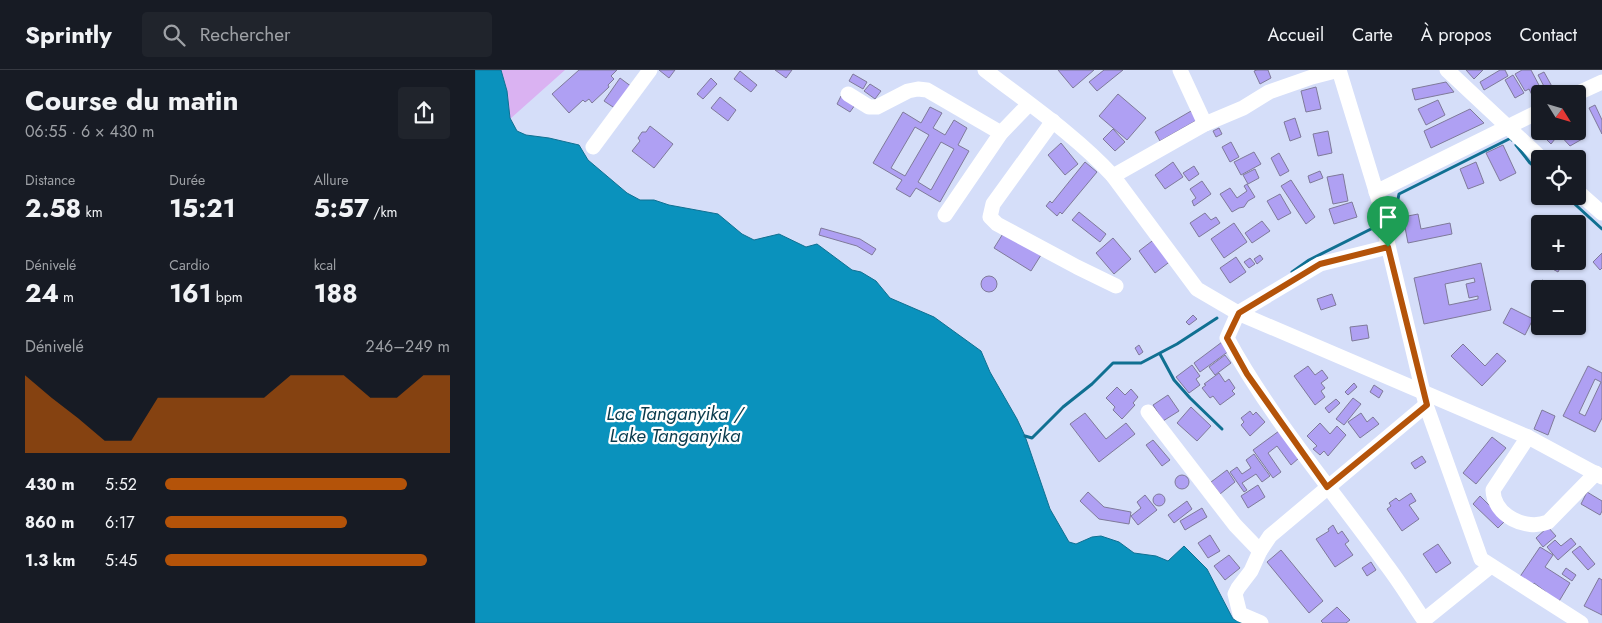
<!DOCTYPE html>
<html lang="fr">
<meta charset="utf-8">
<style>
body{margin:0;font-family:Jost,sans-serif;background:#20242c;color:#f1f3f6;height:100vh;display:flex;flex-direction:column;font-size:19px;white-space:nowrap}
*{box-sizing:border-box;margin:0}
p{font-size:16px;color:#9ea1a6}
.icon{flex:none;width:28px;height:28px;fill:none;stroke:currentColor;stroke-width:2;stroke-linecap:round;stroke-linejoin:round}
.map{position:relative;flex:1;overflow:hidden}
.side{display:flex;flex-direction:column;background:#171b24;width:475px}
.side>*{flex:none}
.needle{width:32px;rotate:127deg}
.controls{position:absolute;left:1056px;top:15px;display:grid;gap:10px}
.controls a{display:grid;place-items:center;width:55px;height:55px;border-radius:5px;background:#171b24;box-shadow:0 1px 4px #0004;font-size:25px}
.pin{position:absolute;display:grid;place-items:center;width:42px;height:42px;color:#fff;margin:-51px -21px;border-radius:50% 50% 50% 0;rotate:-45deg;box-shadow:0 0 5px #0007}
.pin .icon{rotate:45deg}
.round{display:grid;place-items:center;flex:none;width:52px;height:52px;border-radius:5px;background:#20242c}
.summary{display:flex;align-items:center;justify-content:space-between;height:85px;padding:0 25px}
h1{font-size:28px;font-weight:700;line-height:38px}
.figures{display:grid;grid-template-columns:repeat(3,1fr);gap:8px;height:85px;padding:5px 25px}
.figures div{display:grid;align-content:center}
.figures b{font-size:25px;font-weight:700}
.figures small{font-size:14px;font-weight:400}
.figures p{font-size:14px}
.chart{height:140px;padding:10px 25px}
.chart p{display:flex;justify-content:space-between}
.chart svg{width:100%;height:90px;margin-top:5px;fill:#b45309;opacity:.7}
ul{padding:0 25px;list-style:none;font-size:16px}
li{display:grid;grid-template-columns:80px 60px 1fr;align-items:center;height:38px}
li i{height:12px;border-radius:6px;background:#b45309}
header{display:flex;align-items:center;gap:30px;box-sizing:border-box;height:70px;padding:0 25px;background:#171b24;border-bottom:1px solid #363941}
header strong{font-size:24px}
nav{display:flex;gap:28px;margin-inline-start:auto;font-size:18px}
.search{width:350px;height:45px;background:#20242c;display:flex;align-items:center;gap:12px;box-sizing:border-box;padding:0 18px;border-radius:5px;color:#9ea1a6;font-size:19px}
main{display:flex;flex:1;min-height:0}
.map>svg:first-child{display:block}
.green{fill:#dab2f2}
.water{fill:#0a92bd;stroke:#107092}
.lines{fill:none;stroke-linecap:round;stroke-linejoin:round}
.stream{stroke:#107092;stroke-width:3}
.building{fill:#afa0f3;stroke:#7f7a9a;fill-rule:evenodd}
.minor{stroke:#fff;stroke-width:15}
.route-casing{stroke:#fff;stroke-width:10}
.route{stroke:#b45309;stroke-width:6}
.labels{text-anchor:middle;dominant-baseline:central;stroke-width:4.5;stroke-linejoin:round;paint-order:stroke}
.water-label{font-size:19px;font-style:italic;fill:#0a3c4e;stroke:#fff}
</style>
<header>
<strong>Sprintly</strong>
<div class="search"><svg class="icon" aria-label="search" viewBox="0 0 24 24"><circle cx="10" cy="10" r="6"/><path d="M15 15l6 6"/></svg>Rechercher</div>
<nav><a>Accueil</a><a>Carte</a><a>À propos</a><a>Contact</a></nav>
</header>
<main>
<section class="side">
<div class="summary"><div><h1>Course du matin</h1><p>06:55 · 6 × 430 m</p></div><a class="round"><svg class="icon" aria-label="share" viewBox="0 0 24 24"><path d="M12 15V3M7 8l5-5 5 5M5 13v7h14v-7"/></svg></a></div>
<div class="figures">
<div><p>Distance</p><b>2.58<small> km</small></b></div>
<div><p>Durée</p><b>15:21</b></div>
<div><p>Allure</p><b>5:57<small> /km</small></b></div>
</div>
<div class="figures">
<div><p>Dénivelé</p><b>24<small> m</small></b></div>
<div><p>Cardio</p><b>161<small> bpm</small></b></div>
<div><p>kcal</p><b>188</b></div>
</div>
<div class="chart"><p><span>Dénivelé</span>246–249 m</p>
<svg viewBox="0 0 160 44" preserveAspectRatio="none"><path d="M0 44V6L10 17L20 27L30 38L40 38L50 17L60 17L70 17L80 17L90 17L100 6L110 6L120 6L130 17L140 17L150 6L160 6V44z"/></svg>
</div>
<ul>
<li><b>430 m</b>5:52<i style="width:85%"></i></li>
<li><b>860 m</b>6:17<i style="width:64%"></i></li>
<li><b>1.3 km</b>5:45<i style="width:92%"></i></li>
</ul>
</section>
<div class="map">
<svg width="1127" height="553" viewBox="0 0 1127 553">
<rect width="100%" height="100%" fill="#d5def9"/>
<polygon class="green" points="26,0 90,0 35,49 32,21"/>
<polygon class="water" points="0,0 26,0 32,21 35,48 42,61 51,65 74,68 104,75 113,90 152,123 165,130 179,130 194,135 243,144 267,164 279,170 304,164 331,177 342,174 377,200 386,202 401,211 415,228 459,247 506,281 515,302 542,349 550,366 575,439 594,472 601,474 617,467 626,466 644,472 659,483 681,486 693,491 709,476 732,499 758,549 767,553 0,553"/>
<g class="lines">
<g class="stream">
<polyline points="1041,75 1055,93 1065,102"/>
<polyline points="1091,126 1127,159"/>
<polyline points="914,151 919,149 924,124 1036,68 1037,70"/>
<polyline points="817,202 834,190 906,154"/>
<polyline points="685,284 699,310 715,328 747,359"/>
<polyline points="550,366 557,368 588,337 617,314 638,293 666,293 702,274 742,248"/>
</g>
</g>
<g class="building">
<polygon points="104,0 142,0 136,6 139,9 133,15 134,17 117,33 114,29 110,32 108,30 94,43 77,24"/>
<polygon points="184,0 200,0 194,8"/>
<polygon points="300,0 317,0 311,8"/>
<polygon points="583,0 619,0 598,18"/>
<polygon points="629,0 648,0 622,21 614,12"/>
<polygon points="782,0 793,0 796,8 785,14 779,1"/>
<polygon points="991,0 1008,0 999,9"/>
<polygon points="1025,0 1030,0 1033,6 1009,20 1005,12"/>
<polygon points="1047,0 1056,0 1066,19 1057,25 1054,19 1050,21 1040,4"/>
<polygon points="265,1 282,15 276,22 259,9"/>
<polygon points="1069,2 1080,22 1078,24 1073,24 1063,5"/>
<polygon points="378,4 392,12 388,19 374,11"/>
<polygon points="1038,5 1049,23 1040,28 1030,10"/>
<polygon points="145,8 157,17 141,39 129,31"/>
<polygon points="236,8 242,14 228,29 222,24"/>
<polygon points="971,12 979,22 940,30 937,19"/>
<polygon points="395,14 406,21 400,29 389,21"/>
<polygon points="841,17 846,39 831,42 826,21"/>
<polygon points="643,24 671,48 652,70 624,46"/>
<polygon points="366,26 380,35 375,42 362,34"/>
<polygon points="245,27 261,40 253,51 236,38"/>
<polygon points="963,30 970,45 951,55 943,39"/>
<polygon points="1120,35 1127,50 1127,64 1114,38"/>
<path d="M455,37L467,43L458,58L470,65L479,50L492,58L483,75L494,81L465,132L441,118L435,127L421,119L427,110L398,93L428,42L446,53ZM440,57L454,65L430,106L416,98ZM466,72L479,79L456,120L443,112Z"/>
<polygon points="995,39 1009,53 956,78 949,61"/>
<polygon points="716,41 722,50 685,71 680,62"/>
<polygon points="820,48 826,67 815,71 809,52"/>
<polygon points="175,56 198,74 179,98 157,81 165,71 163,68 167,62 171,62"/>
<polygon points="744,58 747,64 741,67 738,61"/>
<polygon points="1102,58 1109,68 1095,76 1082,62 1078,67 1080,69 1076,74 1069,67 1073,61 1102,61"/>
<polygon points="638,59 650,72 640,81 628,69"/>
<polygon points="853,61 857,83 843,86 838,64"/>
<polygon points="756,72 764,87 755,92 747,77"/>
<polygon points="586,73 603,94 590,105 573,85"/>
<polygon points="1028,75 1041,103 1025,111 1011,83"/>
<polygon points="779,82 786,94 766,105 759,92"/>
<polygon points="804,83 814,101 805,106 796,88"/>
<polygon points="610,92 622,102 587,144 585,142 582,146 571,136 575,131 577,133"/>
<polygon points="698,92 708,107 690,119 680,105"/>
<polygon points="1001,92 1009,113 993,119 985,99"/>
<polygon points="719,96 724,104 714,111 708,103"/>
<polygon points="780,99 784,108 773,114 768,105"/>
<polygon points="845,101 848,108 835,113 833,106"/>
<polygon points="868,104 873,131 858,134 852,107"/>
<polygon points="816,110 840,147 831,154 806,116"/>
<polygon points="727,111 736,124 719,136 717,131 721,128 715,119"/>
<polygon points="772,114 780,127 773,131 769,137 764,138 757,142 745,124 755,118 762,128 772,121 769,116"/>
<polygon points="805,124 816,143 803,150 792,131"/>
<polygon points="877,132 882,147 859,154 854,139"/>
<polygon points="604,142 631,164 625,172 597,150"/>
<polygon points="730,143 736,150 741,147 745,153 724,167 715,153"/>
<polygon points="943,144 946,159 975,153 977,164 933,173 928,147"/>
<polygon points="787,151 795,161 777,173 770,163"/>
<polygon points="759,153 772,172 749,188 736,169"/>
<polygon points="346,158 385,169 401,179 397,185 382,176 344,165"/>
<polygon points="529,162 566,185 556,201 519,178"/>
<polygon points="638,168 656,189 639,204 621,183"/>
<polygon points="681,168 697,190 680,203 664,181"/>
<polygon points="1127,183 1127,198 1125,200 1118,192"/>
<polygon points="785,185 788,189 782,194 779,189"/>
<polygon points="761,187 771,202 755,213 745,198"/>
<polygon points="775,188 780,194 774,198 769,192"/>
<polygon points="1077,191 1089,191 1083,202 1074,197"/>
<path d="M1006,193L1016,240L949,254L939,208ZM999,208L1000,212L991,214L994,228L1003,226V229L974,235L970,214Z"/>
<circle cx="514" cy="214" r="8"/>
<polygon points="1067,210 1078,215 1077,219 1065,219 1065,221 1062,220"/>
<polygon points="857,224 861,235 846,240 842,229"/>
<polygon points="1036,238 1058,249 1050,265 1028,253"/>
<polygon points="718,245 722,249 714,255 711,252"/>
<polygon points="892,255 894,268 877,271 875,257"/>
<polygon points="747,272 754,281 725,302 719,293"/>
<polygon points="988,274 1010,296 1022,283 1031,291 1007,316 976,286"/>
<polygon points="664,275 668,282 664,285 660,278"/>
<polygon points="750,285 756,293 740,305 734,297"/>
<polygon points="717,295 725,306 721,309 725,315 714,323 701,307"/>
<polygon points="833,296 840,305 847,300 853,308 846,313 850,318 846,321 850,327 840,335 819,306"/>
<path d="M1113,296L1127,303V348L1120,362L1088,346ZM1120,309L1126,312L1110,346L1104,343Z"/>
<polygon points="744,303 750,312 754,309 760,318 757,321 760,324 745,335 738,326 735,328 727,318 731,315 729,314"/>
<polygon points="879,313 882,317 873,325 870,322"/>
<polygon points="899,315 908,321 904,328 895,322"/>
<polygon points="642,317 650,325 656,319 663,327 658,333 660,335 647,349 638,340 640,337 631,328"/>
<polygon points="693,325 704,341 688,351 678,335"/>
<polygon points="878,328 886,334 869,355 861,349"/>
<polygon points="861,329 865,333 854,343 850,338"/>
<polygon points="716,337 736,356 722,371 702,353"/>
<polygon points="1067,340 1080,346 1073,365 1059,359"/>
<polygon points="775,341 778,345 781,342 790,352 775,366 766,355 769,352 766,348"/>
<polygon points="610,343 631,369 651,353 660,364 624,392 595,354"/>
<polygon points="886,343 892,352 898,347 904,354 885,368 873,352"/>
<polygon points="845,353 855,364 862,356 871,365 853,386 849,381 845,385 838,379 842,376 832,366"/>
<polygon points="804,361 824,388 816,395 802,376 793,383 806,402 798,408 778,380"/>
<polygon points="1017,367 1031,378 1001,414 988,403"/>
<polygon points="678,370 695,390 687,396 671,375"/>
<polygon points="779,384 795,406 787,412 781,404 767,413 772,420 769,422 755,402 762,397 767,404 776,398 771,390"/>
<polygon points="947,386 951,392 940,399 936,393"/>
<polygon points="752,400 760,412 745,424 736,412"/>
<circle cx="707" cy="412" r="7"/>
<polygon points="783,415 790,427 773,438 766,426"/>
<polygon points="613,422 629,437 656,442 654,454 624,449 605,431"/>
<polygon points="1112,422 1127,431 1127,441 1125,445 1106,434"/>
<polygon points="936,423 941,431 934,435 944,449 927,461 912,439 916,436 914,433 921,428 924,431"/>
<circle cx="684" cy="430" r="6"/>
<polygon points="670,425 682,440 663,455 656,446 666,438 662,432"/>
<polygon points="1005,426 1030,451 1023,458 998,434"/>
<polygon points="712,431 717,439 699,453 693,445"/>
<polygon points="727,438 732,447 710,460 705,451"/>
<polygon points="858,455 863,464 867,461 874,471 870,474 878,485 860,497 841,469 854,461 853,459"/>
<polygon points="1073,457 1081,466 1068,477 1061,468"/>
<polygon points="735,465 745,481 733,488 723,473"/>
<polygon points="1096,468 1101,474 1083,490 1072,477 1080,470 1086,476"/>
<polygon points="963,474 976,493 961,503 948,484"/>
<polygon points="1105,476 1120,494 1113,500 1097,482"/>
<polygon points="1065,477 1078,485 1070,497 1095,513 1083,533 1069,524 1071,522 1059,513 1057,516 1044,508"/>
<polygon points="806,480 848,531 834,543 792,492"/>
<polygon points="754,485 765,498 750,510 739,496"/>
<polygon points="896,492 901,500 892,506 887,498"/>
<polygon points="1091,498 1101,505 1097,511 1087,504"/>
<polygon points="1124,508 1127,510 1127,545 1109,536"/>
<polygon points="862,537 875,550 871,553 848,553 846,551"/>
</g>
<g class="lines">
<g class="minor">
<path d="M510,0C554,34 600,65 638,106L722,219L763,243L1053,367L1127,407"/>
<polyline points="705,0 730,54"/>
<polyline points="864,0 908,144 912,171 951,335 1006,489 1106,553"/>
<polyline points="972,0 1067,89"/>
<polyline points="373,24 394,37 402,37 433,21 443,19 452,20 526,63"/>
<polyline points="1101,24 1127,12"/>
<polyline points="578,51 518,134 515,147 522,154 602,197 641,216"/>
<polyline points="118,77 175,0"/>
<polyline points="638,106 730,54 768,38 794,22 837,7 864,0"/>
<polyline points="1102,121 1127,143"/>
<polyline points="901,122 1065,41"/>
<polyline points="470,145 526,63 554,34"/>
<path d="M913,177L845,194L763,243L752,268C796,349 857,419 910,493C924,511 936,531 949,550L1016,496"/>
<polyline points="673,342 760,455 785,481"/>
<path d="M1053,367L1018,420C1019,446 1051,461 1073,452L1121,403"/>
<polyline points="786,553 765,544 760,524 763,518 776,501 785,481 795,466 951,335"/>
</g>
</g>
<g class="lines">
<g class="route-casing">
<polygon id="route" points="913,177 952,335 852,417 772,304 752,268 764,243 845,194"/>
</g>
<use href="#route" class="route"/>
</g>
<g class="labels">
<g class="water-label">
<text x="200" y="343">Lac Tanganyika /<tspan x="200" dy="22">Lake Tanganyika</tspan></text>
</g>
</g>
</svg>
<div class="controls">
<a><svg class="needle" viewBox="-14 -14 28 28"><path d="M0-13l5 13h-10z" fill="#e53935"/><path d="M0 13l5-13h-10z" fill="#9ea1a6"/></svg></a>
<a><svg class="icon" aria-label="locate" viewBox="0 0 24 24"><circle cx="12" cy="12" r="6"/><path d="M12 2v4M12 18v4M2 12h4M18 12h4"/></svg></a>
<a>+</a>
<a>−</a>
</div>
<div class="pin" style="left:913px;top:177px;background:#1e9e55"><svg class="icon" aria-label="arrive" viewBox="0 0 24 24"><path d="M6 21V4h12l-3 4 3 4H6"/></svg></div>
</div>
</main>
